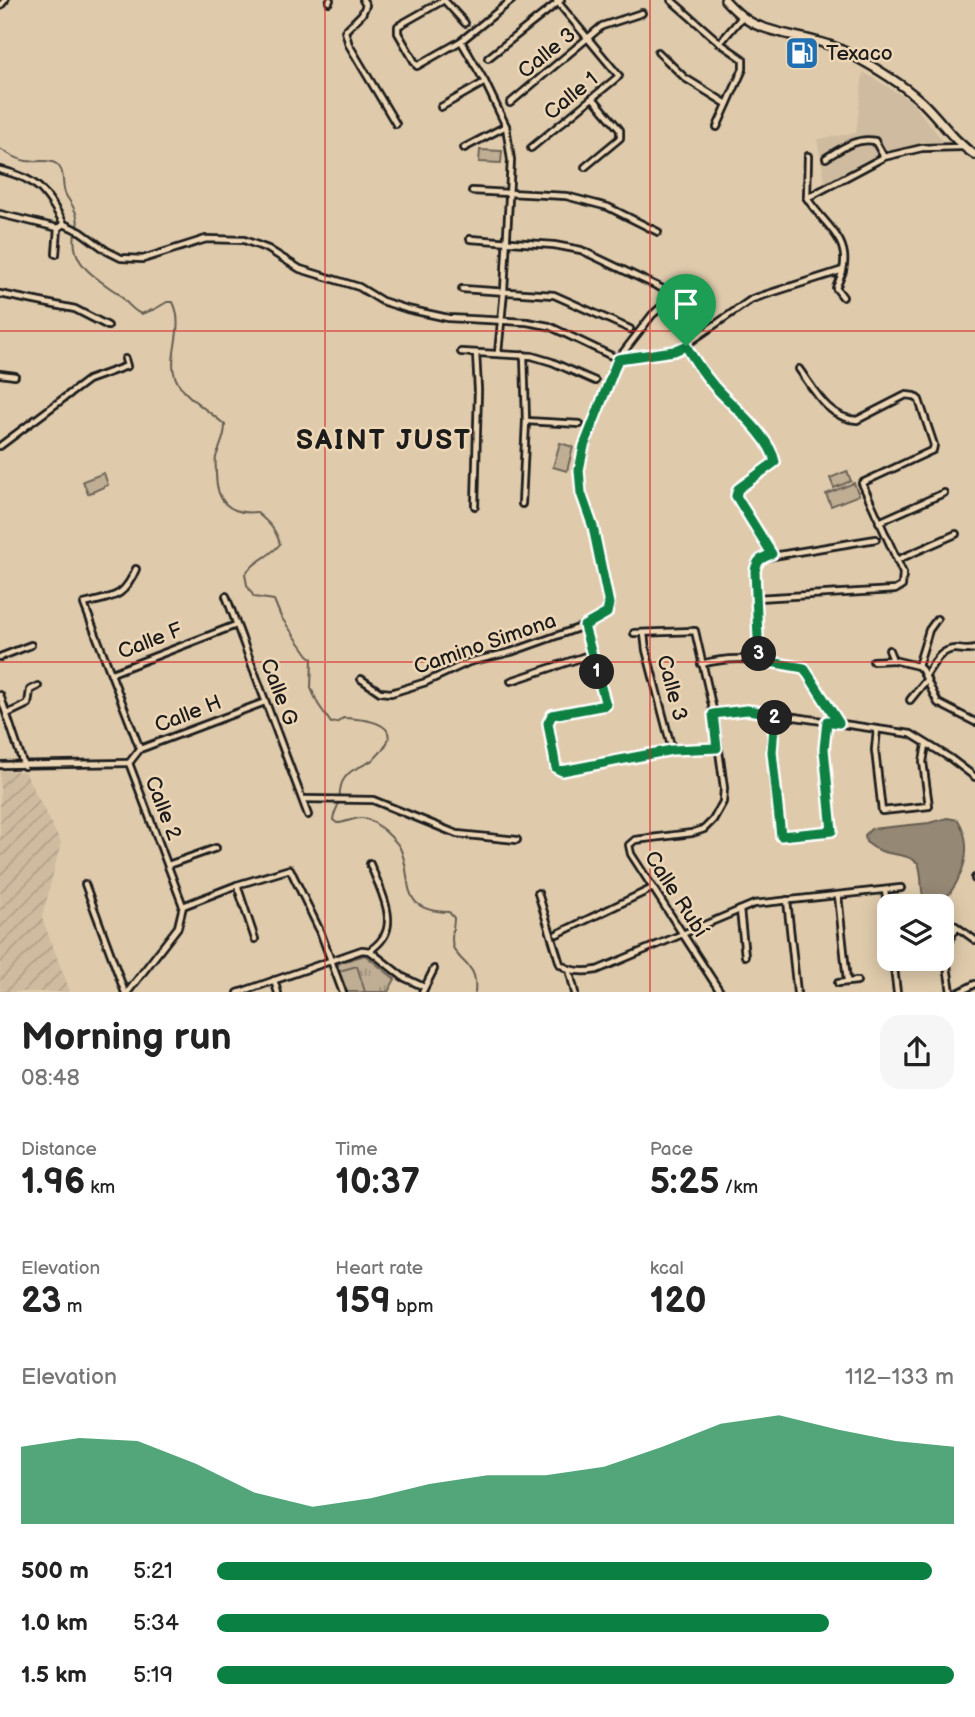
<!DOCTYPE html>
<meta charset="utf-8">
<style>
body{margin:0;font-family:"Balsamiq Sans",sans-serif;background:#f6f6f6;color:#222;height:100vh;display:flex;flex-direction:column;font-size:26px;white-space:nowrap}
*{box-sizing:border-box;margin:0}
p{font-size:23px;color:#767676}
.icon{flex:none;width:38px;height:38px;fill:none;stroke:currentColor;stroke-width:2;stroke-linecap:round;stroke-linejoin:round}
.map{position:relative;height:992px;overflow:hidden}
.panel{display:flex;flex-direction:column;background:#fff;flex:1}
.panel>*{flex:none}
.controls{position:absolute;left:877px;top:894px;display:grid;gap:14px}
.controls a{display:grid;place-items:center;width:77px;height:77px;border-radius:14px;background:#fff;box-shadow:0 4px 18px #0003;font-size:35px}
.pin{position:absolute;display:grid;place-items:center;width:60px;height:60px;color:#fff;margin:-72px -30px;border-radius:50% 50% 50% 0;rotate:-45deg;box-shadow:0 0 7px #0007}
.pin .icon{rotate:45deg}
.km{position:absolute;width:35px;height:35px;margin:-18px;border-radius:50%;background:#222;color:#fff;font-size:19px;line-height:35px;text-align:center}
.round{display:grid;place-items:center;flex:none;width:74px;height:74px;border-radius:21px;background:#f6f6f6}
.overview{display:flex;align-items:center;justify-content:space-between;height:119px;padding:0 21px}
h1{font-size:38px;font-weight:700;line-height:52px}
.figures{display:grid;grid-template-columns:repeat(3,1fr);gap:10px;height:119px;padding:7px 21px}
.figures div{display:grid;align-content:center}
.figures b{font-size:35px;font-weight:700}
.figures small{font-size:19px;font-weight:400}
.figures p{font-size:19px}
.chart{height:196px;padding:14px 21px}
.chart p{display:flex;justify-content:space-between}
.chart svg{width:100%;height:126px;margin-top:7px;fill:#0b8043;opacity:.7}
ul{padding:0 21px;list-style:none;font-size:23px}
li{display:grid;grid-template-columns:112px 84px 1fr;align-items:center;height:52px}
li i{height:18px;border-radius:9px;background:#0b8043}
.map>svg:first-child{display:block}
.built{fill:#cfbca0}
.industrial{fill:url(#industrial-furrows)}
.park{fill:url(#park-tufts);stroke:#6e6558;stroke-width:2}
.pitch{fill:#bfae94;stroke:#6e6558;stroke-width:2}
.water{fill:#958874;stroke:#655d51;stroke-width:2}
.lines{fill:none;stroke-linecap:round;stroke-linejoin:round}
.stream{stroke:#655d51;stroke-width:2}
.street-casing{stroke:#1c1c1c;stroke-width:10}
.secondary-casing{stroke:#1c1c1c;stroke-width:12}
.street{stroke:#ecd6b5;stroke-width:4.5}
.secondary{stroke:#ecd6b5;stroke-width:7}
.route-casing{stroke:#fff;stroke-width:14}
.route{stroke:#0b8043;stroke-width:9}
.grid{fill:none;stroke:#d62828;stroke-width:2;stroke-opacity:0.55}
.labels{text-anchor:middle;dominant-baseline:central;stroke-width:5;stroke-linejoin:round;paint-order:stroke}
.street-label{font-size:21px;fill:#1c1c1c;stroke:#ecd6b5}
.poi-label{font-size:21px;fill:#1c1c1c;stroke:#ecd6b5;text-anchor:start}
.district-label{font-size:28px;font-weight:bold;letter-spacing:2px;fill:#1c1c1c;stroke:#ecd6b5}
</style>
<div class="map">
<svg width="975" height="993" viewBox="0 0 975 993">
<defs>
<pattern id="industrial-furrows" width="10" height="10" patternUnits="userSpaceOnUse" patternTransform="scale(1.75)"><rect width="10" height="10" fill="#cfbca0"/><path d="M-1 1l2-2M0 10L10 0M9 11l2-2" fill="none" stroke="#b1a189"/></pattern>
<pattern id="park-tufts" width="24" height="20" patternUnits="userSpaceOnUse" patternTransform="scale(1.75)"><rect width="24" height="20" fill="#bfae94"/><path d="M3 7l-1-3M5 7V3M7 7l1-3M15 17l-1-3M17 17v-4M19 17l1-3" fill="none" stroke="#9a8d78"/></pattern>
</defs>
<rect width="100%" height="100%" fill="#dfcbac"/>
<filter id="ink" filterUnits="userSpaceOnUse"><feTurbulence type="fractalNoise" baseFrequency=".0143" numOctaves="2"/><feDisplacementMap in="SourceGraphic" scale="14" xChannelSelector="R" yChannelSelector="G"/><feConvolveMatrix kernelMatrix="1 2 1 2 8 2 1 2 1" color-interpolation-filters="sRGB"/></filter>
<g filter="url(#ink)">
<polygon class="built" points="863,72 910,100 944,142 887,154 826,188 817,139 856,133"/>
<polygon class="industrial" points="0,770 25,772 61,843 42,918 70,991 66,992 0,992"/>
<polygon class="park" points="365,955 395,979 388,992 345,992 337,967 339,963"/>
<g class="pitch">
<polygon points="480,150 502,151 501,163 479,162"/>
<polygon points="560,443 573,447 567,471 553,467"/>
<polygon points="847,471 851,481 834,488 830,478"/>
<polygon points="104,473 108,485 88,494 83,481"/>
<polygon points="854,483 859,495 831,506 826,494"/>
<polygon points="357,966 365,992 345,992 339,971"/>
</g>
<path class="water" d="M947,818L958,820C975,848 963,879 942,903L928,906C918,894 924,877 918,863C902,850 886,859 866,842L865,835L871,829L929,823Z"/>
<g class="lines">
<g class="stream">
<path d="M0,149C8,154 17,159 26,161C36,163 56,156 61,170C65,179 61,188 67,197C73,206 80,217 77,227"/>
<path d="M75,233C70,263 94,277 116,292C125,299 130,309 141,314L155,309L167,302H173C186,328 166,357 176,379C183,396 211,412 225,425C225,438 220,445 216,457C215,461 216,468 216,473C216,500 228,515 256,512C268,522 276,529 280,544C270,557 255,560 245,574L247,585L254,597L274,600L281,617L308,655L312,658L311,688L318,704L331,723L338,722L343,718C370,719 410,725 375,758C365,767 351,767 344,779C338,787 341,796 338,805C336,811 333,814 333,820L337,823C346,823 354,817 363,818C372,820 379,826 386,832C391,837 397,842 400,848C415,880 395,911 449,912L454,918C454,927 450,938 453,947C462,967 478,963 475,993"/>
</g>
<g class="street-casing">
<g id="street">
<polyline points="363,0 366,5 362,14 345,31 349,45 396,124"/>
<polyline points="444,0 398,26 398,33 417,66 461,41 512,0"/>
<polyline points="444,0 465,23"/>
<polyline points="671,0 720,43 743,59 743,69 717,127"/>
<polyline points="329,2 330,0"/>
<polyline points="0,6 5,0"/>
<polyline points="461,41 485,82 506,126 511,160 504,291 498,353"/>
<polyline points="720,43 742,17"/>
<polyline points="658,52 685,78 727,104"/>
<polyline points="488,58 561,0"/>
<polyline points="510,103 602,26 642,13"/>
<polyline points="441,107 485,82"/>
<polyline points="464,148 506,126"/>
<polyline points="531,148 619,76 556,0"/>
<path d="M826,158C842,148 857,137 875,141L884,157"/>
<polyline points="585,167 620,138 620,130 593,98"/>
<path d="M0,170C37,178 47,192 64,224"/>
<polyline points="472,191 566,196 608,207 658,232"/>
<polyline points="807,198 884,157 922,148 962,147"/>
<polyline points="807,198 808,156"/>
<polyline points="0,214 58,228 64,224"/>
<path d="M64,224L81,232L107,251L121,258L143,259L206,239L244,240L268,249L300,269L359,287L382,301L407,309L448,318L527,322L549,326L618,359L680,349L752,299L843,270C851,238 821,222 807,198"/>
<polyline points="470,239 554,245 581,250 661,288"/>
<polyline points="56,254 58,228"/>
<polyline points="843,271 836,288 843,297"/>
<polyline points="462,289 554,295 630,329"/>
<polyline points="0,294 75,309 108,326"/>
<path d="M686,346C694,360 704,374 715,386C732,406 770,436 775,462L738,489L736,496L772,554"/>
<polyline points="461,352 532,356 552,362 595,381"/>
<polyline points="0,374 15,376"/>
<polyline points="526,421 580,424"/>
<polyline points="0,446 88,380 127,366 125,359"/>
<polyline points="522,504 526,421 524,355"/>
<polyline points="475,506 478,390 476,353"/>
<polyline points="879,522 944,493"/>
<polyline points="897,560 956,534"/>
<path d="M136,569C123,599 114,596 84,604L140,749"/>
<polyline points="226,596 308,815"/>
<path d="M757,598L895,590L902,586L903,573L862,483L933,450L934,445L919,400L914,396L906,395L857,420C828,418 815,391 799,369"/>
<polyline points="584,626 606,705 552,715 548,723 556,768 562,771 672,750 717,748"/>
<polyline points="634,633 695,631 714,714 724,788 723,802 713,820 704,829 692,833 635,840 629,845 631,854 721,993"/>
<polyline points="644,634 646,650 672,750"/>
<polyline points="889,650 893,660 918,666 922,670 938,703 975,722"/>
<polyline points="0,657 31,645"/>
<polyline points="759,660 755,571 756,564 761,558 876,539"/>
<polyline points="873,661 893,660"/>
<path d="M701,664C739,654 766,661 804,668L839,723"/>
<polyline points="918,666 929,630 937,619"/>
<polyline points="112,673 236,625"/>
<path d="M926,675C934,663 941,648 957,649C964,650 968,651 975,649"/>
<polyline points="361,679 380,692 391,693 426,682 469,662 511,652 584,626 607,613 609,604 593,528 581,493 579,470 585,446 618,359 652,315 678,292"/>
<polyline points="511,681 592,654"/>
<polyline points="0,695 24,766"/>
<polyline points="910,700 927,679"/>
<polyline points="7,714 28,704 30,690 38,686"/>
<polyline points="714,714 747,710 911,734 950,758 975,777"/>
<polyline points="775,714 772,752 781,836 832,831 824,749 827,721"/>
<polyline points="877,729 875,750 882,811 929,806 923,762 926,745"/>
<polyline points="129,763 140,749 265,702"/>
<polyline points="0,765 129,763"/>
<polyline points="303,799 373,800 457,834 517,840"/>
<polyline points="168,865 216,848"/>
<polyline points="975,878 975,879"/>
<polyline points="85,884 125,993"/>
<polyline points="237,885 255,939"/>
<polyline points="885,890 889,922"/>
<path d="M538,893L560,964C569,972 585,972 597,970L754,904L901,888"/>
<polyline points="838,895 847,981"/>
<polyline points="787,900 797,993"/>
<polyline points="183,906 237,885 290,869 319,929"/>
<polyline points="740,910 745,956"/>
<polyline points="946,919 975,940"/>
<polyline points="320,931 343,993"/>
<polyline points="557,934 653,888"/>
<path d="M370,951C374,947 379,944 382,939C398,920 378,884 370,864"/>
<polyline points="893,959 897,993"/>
<polyline points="569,969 575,993"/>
<polyline points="274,980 278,993"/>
<polyline points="838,983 857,981"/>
<polyline points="127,993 178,927 183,906 129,763"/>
<polyline points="238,993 362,950 370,951 403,977 424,987"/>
<polyline points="422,993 434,969"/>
<path d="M951,993C948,966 940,950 957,927"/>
<polyline points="958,993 975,984"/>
</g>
</g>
<g class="secondary-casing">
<path id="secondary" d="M725,0C734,10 745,21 759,26C787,37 819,38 846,52C873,66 900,82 922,102C941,120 953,141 975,155"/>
</g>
<use href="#street" class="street"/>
<use href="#secondary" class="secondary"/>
</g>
</g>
<g class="lines" filter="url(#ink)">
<g class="route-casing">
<path id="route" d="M686,346C694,360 704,374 714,386C732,406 770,436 775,462L738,489L736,496L772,554C761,558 757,560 755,571L759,660L804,668L839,723L827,721L824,749L832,831L781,836L772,752L775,714L747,710L713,714L717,748L672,750L562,771L556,768L548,723L552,715L606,705L584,626L607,613L609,604L593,527L581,493L579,470L584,446L618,359L674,351Z"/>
</g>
<use href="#route" class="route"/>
</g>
<path class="grid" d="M325,0V993M650,0V993M0,331H975M0,662H975"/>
<defs>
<g id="fuel-square" transform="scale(1.75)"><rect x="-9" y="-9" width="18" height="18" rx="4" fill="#1f6fb2" stroke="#ecd6b5"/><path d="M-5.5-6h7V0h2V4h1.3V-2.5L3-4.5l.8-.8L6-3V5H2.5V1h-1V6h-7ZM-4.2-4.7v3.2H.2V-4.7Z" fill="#fff"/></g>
</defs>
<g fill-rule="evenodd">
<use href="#fuel-square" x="802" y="53"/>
</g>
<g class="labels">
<g class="street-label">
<text transform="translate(547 53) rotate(-39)">Calle 3</text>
<text transform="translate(571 96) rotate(-39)">Calle 1</text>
<text transform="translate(150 641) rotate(-21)">Calle F</text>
<text transform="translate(485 644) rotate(-19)">Camino Simona</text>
<text transform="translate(672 688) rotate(75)">Calle 3</text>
<text transform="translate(279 692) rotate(69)">Calle G</text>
<text transform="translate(188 714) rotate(-21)">Calle H</text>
<text transform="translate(163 808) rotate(69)">Calle 2</text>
<text transform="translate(676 894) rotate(57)">Calle Rubí</text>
</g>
<g class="poi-label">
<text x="826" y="53">Texaco</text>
</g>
<g class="district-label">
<text x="384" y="440">SAINT JUST</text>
</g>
</g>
</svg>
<div class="controls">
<a><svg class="icon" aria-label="layers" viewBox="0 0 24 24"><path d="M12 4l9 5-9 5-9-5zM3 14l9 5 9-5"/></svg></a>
</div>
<div class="pin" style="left:686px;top:346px;background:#1e9e55"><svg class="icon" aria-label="arrive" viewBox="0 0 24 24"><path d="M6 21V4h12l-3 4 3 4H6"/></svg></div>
<b class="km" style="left:597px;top:672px">1</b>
<b class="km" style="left:775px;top:718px">2</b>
<b class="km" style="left:759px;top:654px">3</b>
</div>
<section class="panel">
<div class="overview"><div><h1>Morning run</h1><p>08:48</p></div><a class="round"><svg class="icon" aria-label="share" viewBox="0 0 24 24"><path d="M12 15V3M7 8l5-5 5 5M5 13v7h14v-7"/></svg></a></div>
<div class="figures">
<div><p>Distance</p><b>1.96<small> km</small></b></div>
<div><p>Time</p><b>10:37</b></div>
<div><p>Pace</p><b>5:25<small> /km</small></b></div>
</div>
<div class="figures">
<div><p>Elevation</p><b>23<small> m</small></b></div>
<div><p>Heart rate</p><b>159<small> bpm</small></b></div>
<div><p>kcal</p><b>120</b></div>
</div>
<div class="chart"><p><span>Elevation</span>112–133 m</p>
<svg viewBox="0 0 160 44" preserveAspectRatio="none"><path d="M0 44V17L10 14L20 15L30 23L40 33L50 38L60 35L70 30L80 27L90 27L100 24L110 17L120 9L130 6L140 11L150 15L160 17V44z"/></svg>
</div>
<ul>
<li><b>500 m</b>5:21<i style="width:97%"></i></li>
<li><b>1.0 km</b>5:34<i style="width:83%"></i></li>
<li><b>1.5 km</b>5:19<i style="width:100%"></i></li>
</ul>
</section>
